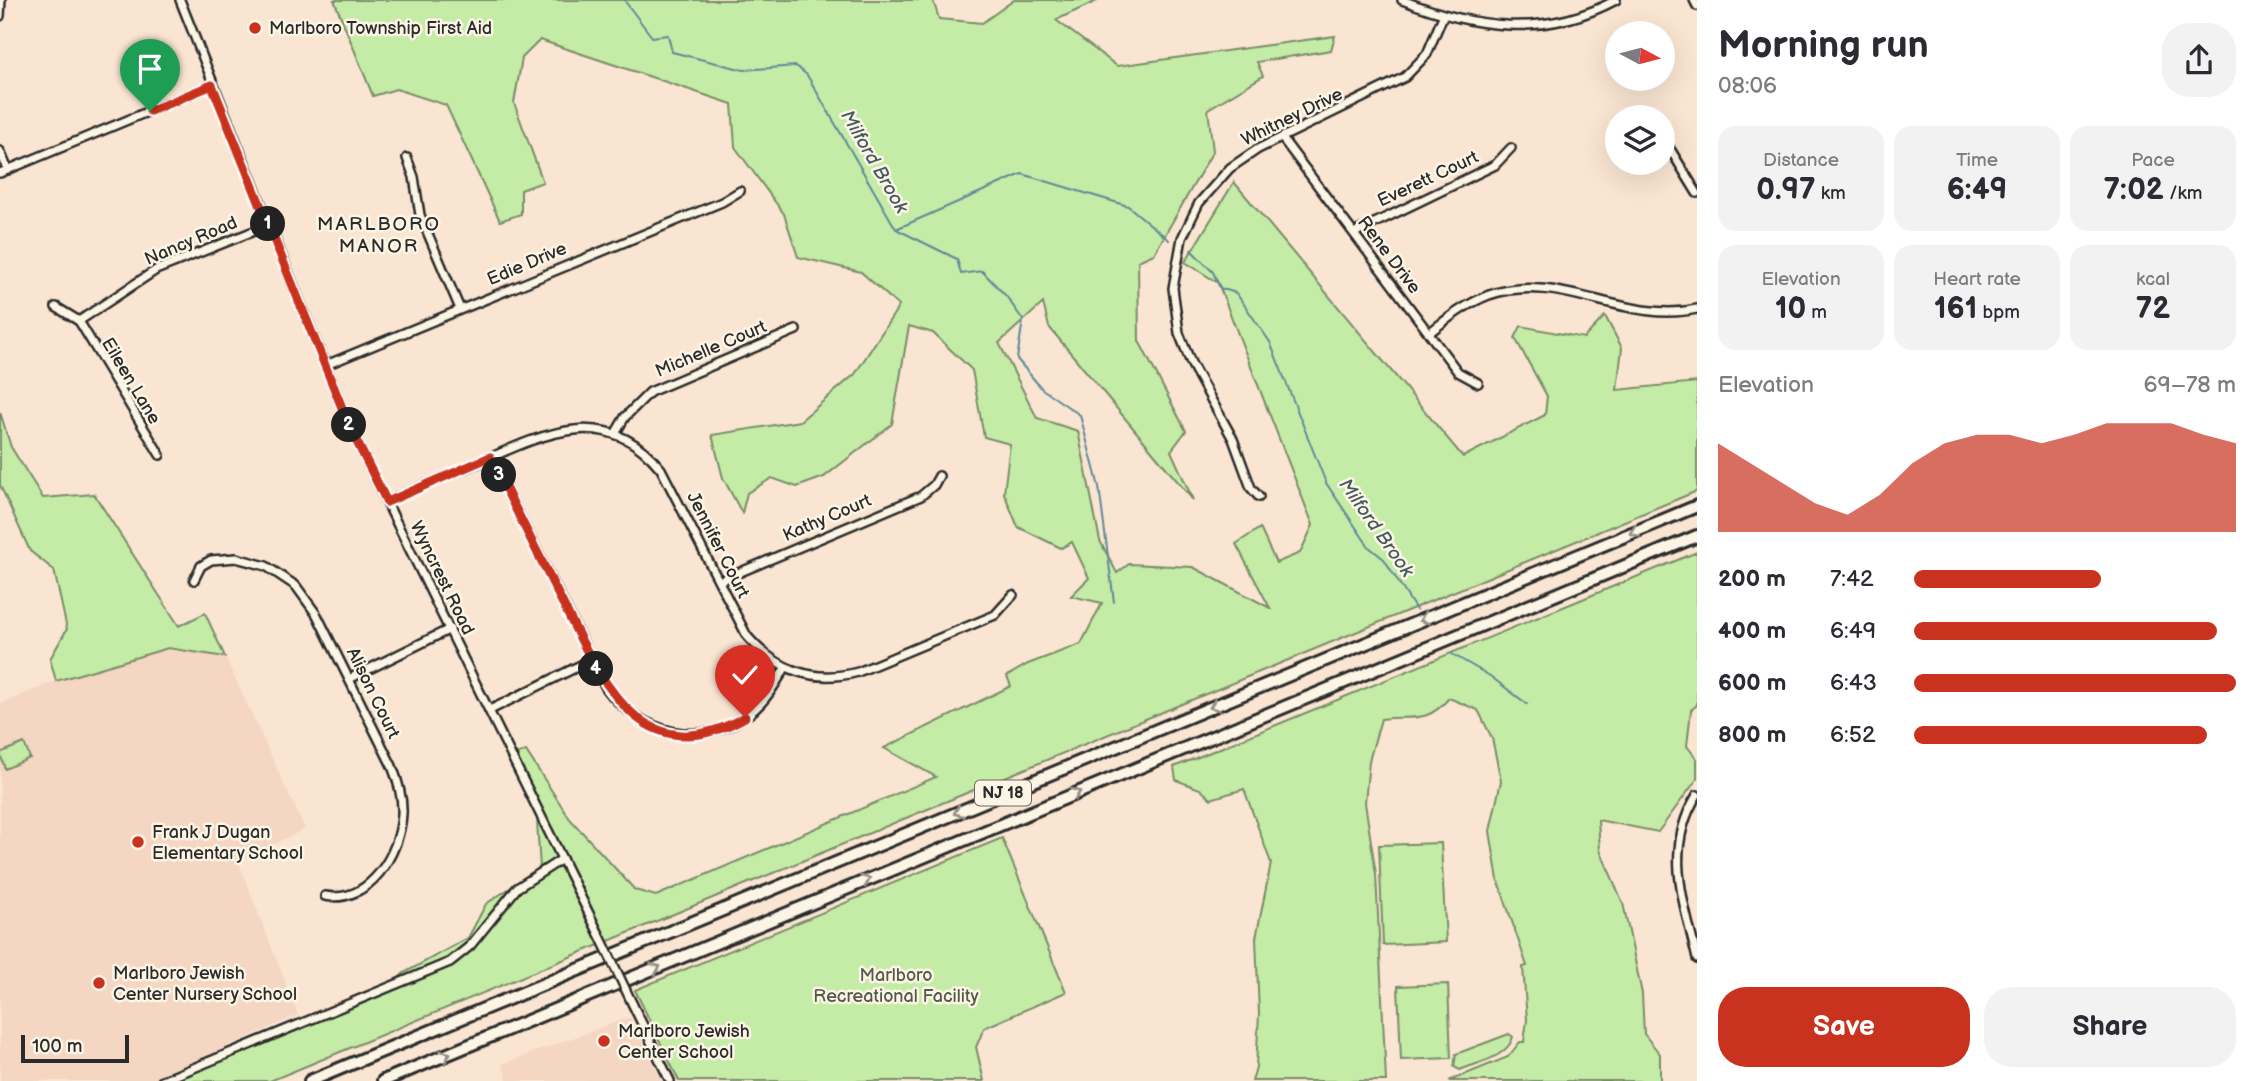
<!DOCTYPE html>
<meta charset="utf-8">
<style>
body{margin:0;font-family:"Balsamiq Sans",sans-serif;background:#f2f2f3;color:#2b2b33;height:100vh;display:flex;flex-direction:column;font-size:26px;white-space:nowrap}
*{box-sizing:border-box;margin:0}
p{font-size:23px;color:#7c7c81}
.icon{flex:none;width:38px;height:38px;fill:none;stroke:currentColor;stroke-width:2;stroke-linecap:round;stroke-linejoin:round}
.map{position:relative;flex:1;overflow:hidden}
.drawer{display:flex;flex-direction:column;background:#fff;width:560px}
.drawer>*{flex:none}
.needle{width:46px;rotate:97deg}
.controls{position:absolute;left:1605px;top:21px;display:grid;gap:14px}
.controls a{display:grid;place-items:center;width:70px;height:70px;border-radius:50%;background:#fff;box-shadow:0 7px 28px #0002;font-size:35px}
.scale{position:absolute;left:21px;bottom:18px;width:108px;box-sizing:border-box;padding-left:7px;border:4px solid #2b2b2b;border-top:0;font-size:19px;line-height:24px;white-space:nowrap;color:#2b2b2b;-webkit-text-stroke:5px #fcf5e5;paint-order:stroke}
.pin{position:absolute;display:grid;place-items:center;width:60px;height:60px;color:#fff;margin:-72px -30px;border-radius:50% 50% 50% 0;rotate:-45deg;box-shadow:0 0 7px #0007}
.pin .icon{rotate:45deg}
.km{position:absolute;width:35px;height:35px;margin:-18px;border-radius:50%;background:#222;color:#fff;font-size:19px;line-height:35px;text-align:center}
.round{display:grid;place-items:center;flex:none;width:74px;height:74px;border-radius:28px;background:#f2f2f3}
.overview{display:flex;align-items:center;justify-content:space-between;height:119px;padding:0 21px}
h1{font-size:38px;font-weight:600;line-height:52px}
.metrics{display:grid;grid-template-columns:repeat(3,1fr);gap:10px;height:119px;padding:7px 21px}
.metrics div{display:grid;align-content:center;border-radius:18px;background:#f2f2f3;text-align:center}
.metrics b{font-size:30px;font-weight:600}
.metrics small{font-size:19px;font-weight:400}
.metrics p{font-size:19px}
.chart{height:196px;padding:14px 21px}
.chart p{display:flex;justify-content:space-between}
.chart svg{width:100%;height:126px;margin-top:7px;fill:#c8321e;opacity:.7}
.action{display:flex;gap:14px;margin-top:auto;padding:14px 21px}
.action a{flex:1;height:80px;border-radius:28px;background:#c8321e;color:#fff;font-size:28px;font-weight:600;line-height:80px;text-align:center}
.action a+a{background:#f2f2f3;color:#2b2b33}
ul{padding:0 21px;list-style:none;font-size:23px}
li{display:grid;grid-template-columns:112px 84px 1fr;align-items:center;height:52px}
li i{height:18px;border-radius:9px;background:#c8321e}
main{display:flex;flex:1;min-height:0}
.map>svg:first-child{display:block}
.built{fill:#f4d6c2}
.green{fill:#c5eca6;stroke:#788c68;stroke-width:2}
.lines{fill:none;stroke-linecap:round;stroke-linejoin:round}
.stream{stroke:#5e8998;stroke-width:2}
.minor-casing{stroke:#2b2b2b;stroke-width:12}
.highway-casing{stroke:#2b2b2b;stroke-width:16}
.minor{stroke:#fcf5e5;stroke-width:7}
.highway{stroke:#fcf5e5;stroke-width:10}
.minor-bridge-casing{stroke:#2b2b2b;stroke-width:12;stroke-linecap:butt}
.minor-bridge{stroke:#fcf5e5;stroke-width:7}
.oneway{stroke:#949088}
.route-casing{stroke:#fff;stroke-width:14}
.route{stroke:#c8321e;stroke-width:9}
.poi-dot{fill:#c8321e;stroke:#fcf5e5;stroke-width:2.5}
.labels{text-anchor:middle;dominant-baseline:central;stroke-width:5;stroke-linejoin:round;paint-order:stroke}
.shield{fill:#fcf5e5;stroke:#6a6863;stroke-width:2}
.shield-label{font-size:16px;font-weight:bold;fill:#2b2b2b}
.poi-label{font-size:18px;fill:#2b2b2b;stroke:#fcf5e5;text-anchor:start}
.street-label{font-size:18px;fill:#2b2b2b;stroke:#fcf5e5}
.park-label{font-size:18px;fill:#525b4a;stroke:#fcf5e5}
.water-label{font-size:19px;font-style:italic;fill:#445a62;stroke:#fcf5e5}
.neighbourhood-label{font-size:19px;letter-spacing:2px;fill:#2b2b2b;stroke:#fcf5e5}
</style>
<main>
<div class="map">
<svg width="1697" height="1081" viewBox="0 0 1697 1081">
<rect width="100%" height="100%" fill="#fae5d2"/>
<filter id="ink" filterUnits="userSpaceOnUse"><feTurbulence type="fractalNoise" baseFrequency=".0143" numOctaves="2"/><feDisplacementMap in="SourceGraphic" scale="14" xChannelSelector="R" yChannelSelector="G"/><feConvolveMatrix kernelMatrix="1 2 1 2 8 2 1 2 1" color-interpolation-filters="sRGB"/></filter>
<g filter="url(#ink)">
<g class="built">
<polygon points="168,648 225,657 305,829 238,861 298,1015 149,1081 0,1081 0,704 56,681"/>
<polygon points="630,1017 662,1081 508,1081 502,1064"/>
</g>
<g class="green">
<polygon points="334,0 933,0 939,19 982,23 1014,0 1099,0 1056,20 1117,66 1335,36 1331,50 1257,62 1263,76 1208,109 1213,151 1154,254 1138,261 1139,341 1186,431 1171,451 1193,500 1049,327 1043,303 999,343 1037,418 1078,431 1100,541 1117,573 1129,564 1193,567 1270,608 1236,544 1260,528 1276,563 1300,553 1313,525 1218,283 1185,262 1234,182 1463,457 1545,415 1547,396 1515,338 1521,326 1584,338 1605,316 1622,348 1617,390 1697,382 1697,491 270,1081 173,1081 378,996 404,973 468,938 486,904 540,868 536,806 512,757 526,751 570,819 635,890 656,896 936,777 884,748 1011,686 1007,676 1028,664 1081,644 1102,603 1071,596 1089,578 1072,542 1061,548 1018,527 1004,493 1010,444 984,437 972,370 933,333 909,326 892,424 824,477 797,487 772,478 747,493 742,513 723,478 712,435 800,421 855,374 899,306 861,272 798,257 784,214 735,147 732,104 540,40 522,58 514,103 543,182 521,190 521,214 500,221 446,105 396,89 373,96"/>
<polygon points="0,412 11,447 43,498 94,494 179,626 205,613 225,657 168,648 56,681 50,659 67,629 54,570 30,551 0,485"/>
<path d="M1697,552V705L1691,710L1687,746L1697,759V779L1658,832L1598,820L1600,850L1623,903L1642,994L1644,1034L1660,1054V1081H1449L1508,1057L1520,1042H1524L1527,1020L1523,967L1527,966L1498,880L1490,831L1501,781L1492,738L1478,710L1449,698C1426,725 1412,715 1381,719L1369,761L1365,803L1376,874L1386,1081H1252L1256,1067L1259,1014L1256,938L1271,863L1244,789L1211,799L1200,789L1176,780L1174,767Z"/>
<polygon points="24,743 30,758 5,769 0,753"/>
<polygon points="1002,838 1066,992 984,1028 976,1047 984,1081 679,1081 635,990"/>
<polygon points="1441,843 1446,942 1383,945 1379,845"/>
<polygon points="1448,984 1451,1058 1401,1060 1398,986"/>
<path d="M1509,1034L1513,1037C1507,1058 1478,1062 1460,1070L1454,1067L1456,1054Z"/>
</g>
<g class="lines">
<g class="stream">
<polyline points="624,0 652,37 668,35 672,52 744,70 796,66 807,75 896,229 1022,174 1128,206 1169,240"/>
<polyline points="898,230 957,259 961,274 982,271 1006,296 1023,320 1017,359 1042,389 1080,415 1099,487 1114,602"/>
<polyline points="1191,250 1213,272 1220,288 1236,293 1270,342 1326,483 1369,547 1384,559 1416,610"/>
<polyline points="1452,654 1490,676 1527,704"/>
</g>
<g class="minor-casing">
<g id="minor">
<polyline points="180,0 351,430 599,934"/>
<path d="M1402,0C1474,28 1544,39 1616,0"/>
<polyline points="1694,0 1697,6"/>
<polyline points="0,16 1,0"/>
<polyline points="1662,136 1697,193"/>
<polyline points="1282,138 1458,372 1478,383"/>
<polyline points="0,151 8,170"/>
<polyline points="407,158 414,177 420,215 460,309"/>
<polyline points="0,173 212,85"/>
<polyline points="1354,233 1495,165 1511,148"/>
<polyline points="56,307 79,321 156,270 269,225"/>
<polyline points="79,321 160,455"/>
<path d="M1429,333C1448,318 1466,304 1489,295C1559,270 1625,325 1697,309"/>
<polyline points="326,365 722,202 740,191"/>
<polyline points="615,434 625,417 650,392 796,330"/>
<path d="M490,457L606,688C639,733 702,750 749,714C765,702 775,685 785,668"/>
<polyline points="1259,497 1251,488 1233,439 1191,363 1179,333 1173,288 1182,238 1199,203 1230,168 1258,149 1405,77 1427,54 1443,16"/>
<path d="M387,502C416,488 446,476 476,464C541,435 606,401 661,469L747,636C776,670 814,684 858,672L995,615L1013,595"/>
<path d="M194,580L201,566L211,560L236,558L266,566L296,586L317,615L392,766C398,781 403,797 402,814C400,854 369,904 325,896"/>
<polyline points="719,581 921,496 934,485 939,476"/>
<polyline points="349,679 450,629"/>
<polyline points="490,710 591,660"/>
<path d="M1697,795C1663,850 1684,901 1697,959"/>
<polyline points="632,1003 670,1081"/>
<polyline points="162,1081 450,962 470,946 517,888 562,859"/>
</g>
</g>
<g class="highway-casing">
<g id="highway">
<polyline points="310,1081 1697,506"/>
<polyline points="383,1081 1697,536"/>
</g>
</g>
<use href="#minor" class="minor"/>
<use href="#highway" class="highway"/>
<g class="minor-bridge-casing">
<polyline id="minor-bridge" points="599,934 632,1003"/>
</g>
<use href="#minor-bridge" class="minor-bridge"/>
</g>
<defs><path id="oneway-chevron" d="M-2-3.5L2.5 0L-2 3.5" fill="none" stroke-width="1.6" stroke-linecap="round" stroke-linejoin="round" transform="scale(1.75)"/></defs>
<g class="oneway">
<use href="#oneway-chevron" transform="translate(1634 532) rotate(158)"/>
<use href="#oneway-chevron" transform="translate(1424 619) rotate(158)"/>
<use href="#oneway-chevron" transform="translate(1214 706) rotate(158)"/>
<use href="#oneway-chevron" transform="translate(1076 793) rotate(-23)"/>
<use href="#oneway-chevron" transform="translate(958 812) rotate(157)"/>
<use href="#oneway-chevron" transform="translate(866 880) rotate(-23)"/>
<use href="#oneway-chevron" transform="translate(656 968) rotate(-23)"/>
<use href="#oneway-chevron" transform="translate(446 1055) rotate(-23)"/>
</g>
</g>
<g class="lines" filter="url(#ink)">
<g class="route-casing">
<path id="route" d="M150,111L212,85L351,430L387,502L490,457C513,503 536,549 559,596C598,672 637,778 745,717"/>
</g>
<use href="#route" class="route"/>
</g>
<g class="poi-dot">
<circle cx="255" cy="28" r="7"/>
<circle cx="138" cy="842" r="7"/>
<circle cx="99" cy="983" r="7"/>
<circle cx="604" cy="1041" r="7"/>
</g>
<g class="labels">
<rect class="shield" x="975" y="780.5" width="56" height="25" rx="5"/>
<g class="shield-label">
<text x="1003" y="793">NJ 18</text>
</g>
<g class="poi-label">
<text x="269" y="28">Marlboro Township First Aid</text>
<text x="152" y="832">Frank J Dugan<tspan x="152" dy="21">Elementary School</tspan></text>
<text x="113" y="973">Marlboro Jewish<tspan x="113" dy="21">Center Nursery School</tspan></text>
<text x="618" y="1031">Marlboro Jewish<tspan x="618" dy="21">Center School</tspan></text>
</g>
<g class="street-label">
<text transform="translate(1292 117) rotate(-26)">Whitney Drive</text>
<text transform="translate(1428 179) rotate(-25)">Everett Court</text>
<text transform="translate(191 241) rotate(-23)">Nancy Road</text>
<text transform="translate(1389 255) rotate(53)">Rene Drive</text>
<text transform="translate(527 264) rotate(-23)">Edie Drive</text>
<text transform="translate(711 349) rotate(-23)">Michelle Court</text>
<text transform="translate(131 381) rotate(59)">Eileen Lane</text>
<text transform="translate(827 518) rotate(-23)">Kathy Court</text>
<text transform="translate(718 545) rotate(63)">Jennifer Court</text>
<text transform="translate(442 578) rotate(64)">Wyncrest Road</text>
<text transform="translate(373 693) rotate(64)">Alison Court</text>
</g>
<g class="park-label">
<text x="896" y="975">Marlboro<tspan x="896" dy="21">Recreational Facility</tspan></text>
</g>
<g class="water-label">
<text transform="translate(874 162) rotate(60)">Milford Brook</text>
<text transform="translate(1376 528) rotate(55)">Milford Brook</text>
</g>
<g class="neighbourhood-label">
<text x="379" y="224">MARLBORO<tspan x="379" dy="22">MANOR</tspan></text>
</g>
</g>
</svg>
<div class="controls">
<a><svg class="needle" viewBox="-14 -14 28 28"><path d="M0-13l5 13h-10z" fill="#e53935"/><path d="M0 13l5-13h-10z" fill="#7c7c81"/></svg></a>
<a><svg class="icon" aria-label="layers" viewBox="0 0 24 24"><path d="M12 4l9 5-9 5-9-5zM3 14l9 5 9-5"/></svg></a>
</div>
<div class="scale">100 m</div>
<div class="pin" style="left:150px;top:111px;background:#1e9e55"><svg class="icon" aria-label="arrive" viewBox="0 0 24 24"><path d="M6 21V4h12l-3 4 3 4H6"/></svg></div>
<div class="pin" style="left:745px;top:717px;background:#d93025"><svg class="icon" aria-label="check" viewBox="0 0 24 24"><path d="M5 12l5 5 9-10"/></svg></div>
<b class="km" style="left:268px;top:224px">1</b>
<b class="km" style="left:349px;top:425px">2</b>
<b class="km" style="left:499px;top:475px">3</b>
<b class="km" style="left:596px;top:669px">4</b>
</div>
<section class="drawer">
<div class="overview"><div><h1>Morning run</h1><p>08:06</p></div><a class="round"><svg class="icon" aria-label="share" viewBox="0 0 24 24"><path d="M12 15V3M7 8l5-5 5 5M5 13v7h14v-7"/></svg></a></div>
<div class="metrics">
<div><p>Distance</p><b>0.97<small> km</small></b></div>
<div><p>Time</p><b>6:49</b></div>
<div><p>Pace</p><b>7:02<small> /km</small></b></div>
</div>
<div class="metrics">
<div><p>Elevation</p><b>10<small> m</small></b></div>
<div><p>Heart rate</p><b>161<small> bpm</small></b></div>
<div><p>kcal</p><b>72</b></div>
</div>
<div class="chart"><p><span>Elevation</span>69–78 m</p>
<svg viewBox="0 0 160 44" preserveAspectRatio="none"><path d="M0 44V13L10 20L20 27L30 34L40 38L50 31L60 20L70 13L80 10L90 10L100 13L110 10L120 6L130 6L140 6L150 10L160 13V44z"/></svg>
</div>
<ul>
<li><b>200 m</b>7:42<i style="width:58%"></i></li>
<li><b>400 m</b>6:49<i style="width:94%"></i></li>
<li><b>600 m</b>6:43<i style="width:100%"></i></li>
<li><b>800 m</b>6:52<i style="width:91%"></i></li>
</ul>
<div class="action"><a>Save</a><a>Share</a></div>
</section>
</main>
